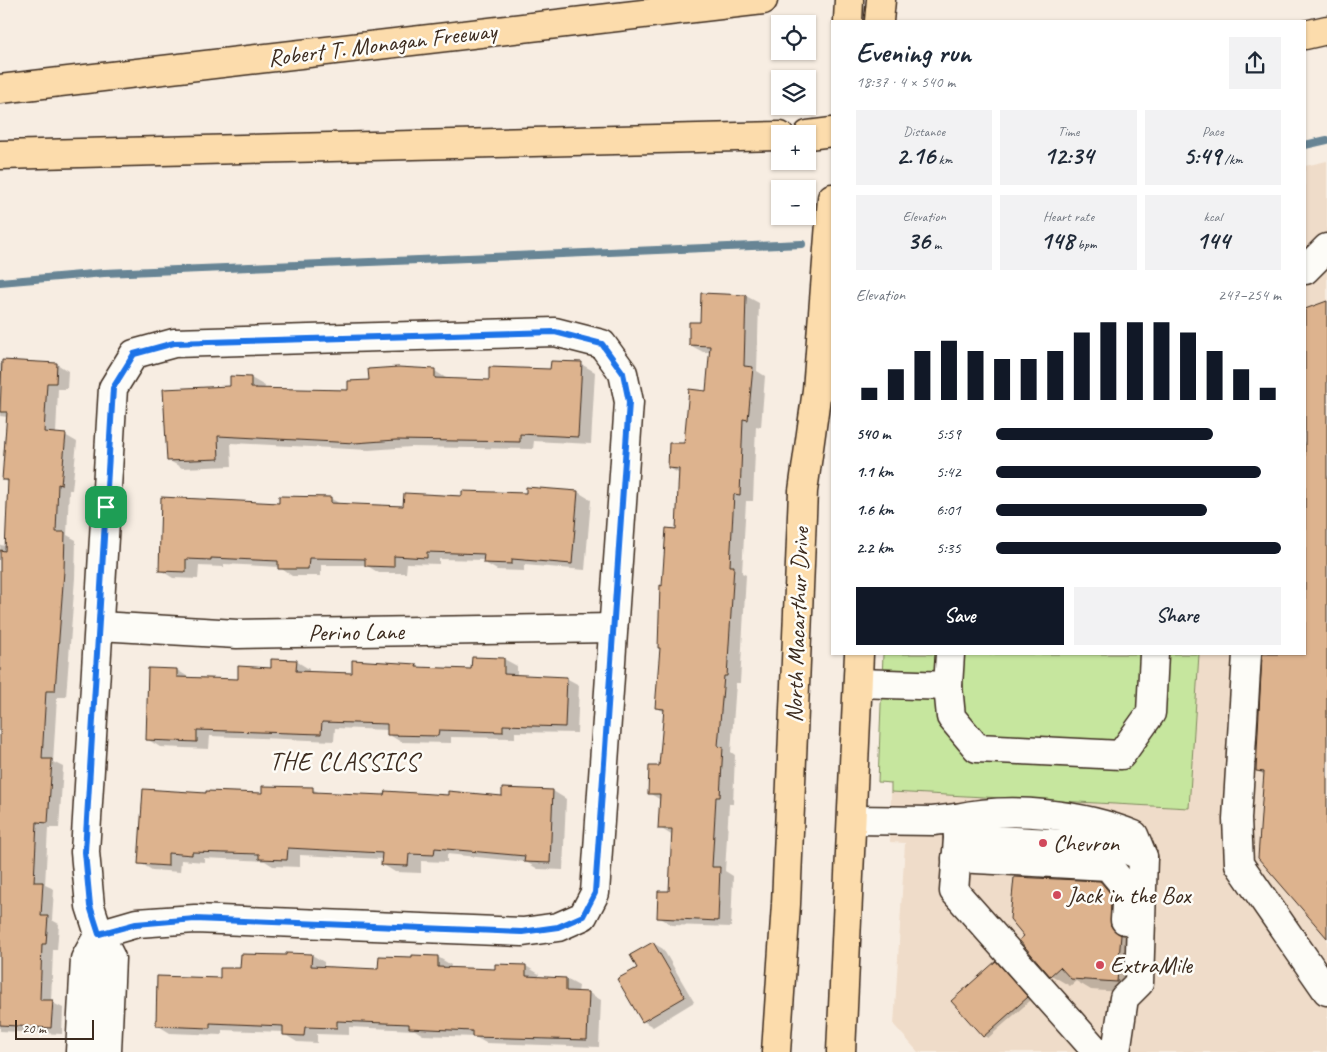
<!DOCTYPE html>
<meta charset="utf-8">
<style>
body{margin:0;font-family:Caveat,sans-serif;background:#f2f2f3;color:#1f2937;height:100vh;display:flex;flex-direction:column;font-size:19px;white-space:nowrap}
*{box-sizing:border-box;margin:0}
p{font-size:16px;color:#747a83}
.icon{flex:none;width:28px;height:28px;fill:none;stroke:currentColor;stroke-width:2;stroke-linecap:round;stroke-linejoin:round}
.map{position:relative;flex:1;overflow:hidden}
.sheet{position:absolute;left:831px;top:20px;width:475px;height:635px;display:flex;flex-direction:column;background:#fff;border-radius:0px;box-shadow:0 1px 4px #0004}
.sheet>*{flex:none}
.fabs{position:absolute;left:771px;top:15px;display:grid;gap:10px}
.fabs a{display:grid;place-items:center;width:45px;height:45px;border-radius:0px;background:#fff;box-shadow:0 1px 4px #0004;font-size:25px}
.scale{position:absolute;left:15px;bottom:12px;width:79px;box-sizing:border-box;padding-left:5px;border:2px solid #3b2a1e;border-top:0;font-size:14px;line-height:18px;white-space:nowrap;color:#3b2a1e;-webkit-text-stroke:4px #fdfcf7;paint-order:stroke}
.pin{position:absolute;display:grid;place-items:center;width:42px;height:42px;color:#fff;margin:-21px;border-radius:10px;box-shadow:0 2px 8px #0006}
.round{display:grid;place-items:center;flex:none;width:52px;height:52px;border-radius:0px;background:#f2f2f3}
.summary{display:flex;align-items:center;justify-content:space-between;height:85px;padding:0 25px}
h1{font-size:28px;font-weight:600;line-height:38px}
.stats{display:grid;grid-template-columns:repeat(3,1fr);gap:8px;height:85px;padding:5px 25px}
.stats div{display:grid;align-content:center;border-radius:0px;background:#f2f2f3;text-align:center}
.stats b{font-size:25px;font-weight:600}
.stats small{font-size:14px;font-weight:400}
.stats p{font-size:14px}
.chart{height:140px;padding:10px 25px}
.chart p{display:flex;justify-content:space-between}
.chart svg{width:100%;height:90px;margin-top:5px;stroke:#111827;stroke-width:6}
.button{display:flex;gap:10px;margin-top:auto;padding:10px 25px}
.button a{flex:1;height:58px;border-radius:0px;background:#111827;color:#fff;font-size:20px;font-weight:600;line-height:58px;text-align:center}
.button a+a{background:#f2f2f3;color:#1f2937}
ul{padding:0 25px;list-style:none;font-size:16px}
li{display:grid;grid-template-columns:80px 60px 1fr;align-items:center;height:38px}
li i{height:12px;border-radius:6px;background:#111827}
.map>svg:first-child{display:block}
.built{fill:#efdcc9}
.green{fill:#c6e69e;stroke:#80885e}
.shadow{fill:#0003}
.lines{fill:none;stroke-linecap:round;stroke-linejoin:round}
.stream{stroke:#678595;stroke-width:8}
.building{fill:#ddb38e;stroke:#3b2a1e}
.minor-casing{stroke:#3b2a1e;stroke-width:31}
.major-casing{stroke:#3b2a1e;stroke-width:31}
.highway-casing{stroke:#3b2a1e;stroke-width:31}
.minor{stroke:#fdfcf7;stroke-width:28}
.major{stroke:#fcdcac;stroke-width:28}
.highway{stroke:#fcdcac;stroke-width:28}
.route-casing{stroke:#fff;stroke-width:10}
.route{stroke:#1a73e8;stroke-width:6}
.poi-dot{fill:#d1495b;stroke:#fdfcf7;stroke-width:2}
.labels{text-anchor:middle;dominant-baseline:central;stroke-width:5;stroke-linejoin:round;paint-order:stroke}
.street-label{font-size:24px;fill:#3b2a1e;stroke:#fdfcf7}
.poi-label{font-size:24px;fill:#3b2a1e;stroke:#fdfcf7;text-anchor:start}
.neighbourhood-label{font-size:25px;letter-spacing:1px;fill:#3b2a1e;stroke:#fdfcf7}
</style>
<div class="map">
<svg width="1327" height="1052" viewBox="0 0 1327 1052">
<rect width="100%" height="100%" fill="#f7ede2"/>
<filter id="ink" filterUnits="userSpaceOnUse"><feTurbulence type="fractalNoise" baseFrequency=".02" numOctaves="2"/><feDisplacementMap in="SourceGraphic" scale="10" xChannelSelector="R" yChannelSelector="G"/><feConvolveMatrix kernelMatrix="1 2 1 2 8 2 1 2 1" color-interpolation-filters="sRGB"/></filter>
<g filter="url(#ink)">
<polygon class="built" points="1327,161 1327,1052 918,1052 894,1025 905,843 890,842 891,792 1188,808 1199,654 1305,654 1305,166"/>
<polygon class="green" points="883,654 1199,654 1189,808 891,792 891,783 878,782"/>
<g class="shadow">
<polygon points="702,295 746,296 759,303 757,371 765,376 761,427 756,426 753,501 746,501 742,573 746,575 740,683 736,683 731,752 735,755 733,804 729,804 725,871 733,876 731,927 672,925 659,917 670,892 673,836 660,828 661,800 649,793 660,768 665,712 657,708 661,649 659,648 664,587 677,530 680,474 669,468 685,444 708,392 711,352 703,352 690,345 701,323"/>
<polygon points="1327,302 1327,936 1265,775 1257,771 1264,654 1305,654 1305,311"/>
<polygon points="0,364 57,364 68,371 67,389 58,389 56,434 65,435 77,442 72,490 69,490 67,535 76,540 75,578 66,697 57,697 53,762 63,767 59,828 48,828 45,885 54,889 52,920 59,924 57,950 53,950 51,1002 63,1008 62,1034 0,1031 0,545 7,546 9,483 3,479 8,417 0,416"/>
<polygon points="581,364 595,372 591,444 534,441 533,449 411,447 369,450 231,443 232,466 182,468 168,460 231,387 251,378 265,386 264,390 349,391 370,381 435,371 449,380 490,381"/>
<polygon points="578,492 591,500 585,570 524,565 524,571 497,570 485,563 485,560 439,559 439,564 407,563 406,573 379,573 366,565 321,565 321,576 292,576 279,567 224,564 224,567 199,566 198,579 173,578 160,570 280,504 330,498 342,505 405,507 463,497"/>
<polygon points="504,659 517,666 517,676 566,678 579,685 577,733 515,732 515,738 451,737 451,743 401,742 388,734 388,730 335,728 334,741 210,736 209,749 160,747 147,739 177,670 190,678 239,680 296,661 309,669 309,673 353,675 416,665 423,669 473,670"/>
<polygon points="312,789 320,793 386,796 503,797 503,790 553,791 566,799 563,870 538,869 526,862 447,854 447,862 421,861 421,873 395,872 382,864 383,859 300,855 300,867 273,866 265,861 204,858 204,862 181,860 180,872 152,870 140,863 207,795 263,795"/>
<polygon points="1100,882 1120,894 1130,906 1137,993 1091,990 1076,981 1070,986 1051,975"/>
<polygon points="653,943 663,949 694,1002 653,1027 643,1021 639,968"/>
<polygon points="312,955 324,962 324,968 379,970 438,957 451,965 450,968 496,970 526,966 539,974 539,978 566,979 579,986 578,993 589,993 601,1000 599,1047 486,1043 475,1037 423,1035 415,1030 349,1027 349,1035 317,1034 317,1043 297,1042 284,1034 284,1032 222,1030 222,1035 170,1033 157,1025 221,980 241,969"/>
<polygon points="996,963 1031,1000 988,1038 984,1036"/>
</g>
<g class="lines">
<g class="stream">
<polyline points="1305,145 1327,140"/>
<polyline points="0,282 104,273 802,244"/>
</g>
</g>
<g class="building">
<polygon points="701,293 746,295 744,366 753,367 748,420 743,419 740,495 734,494 730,566 734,566 727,676 724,676 718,746 723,747 720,797 716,797 712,867 720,867 718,921 657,918 658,891 669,891 672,829 658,829 660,794 648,794 649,766 659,766 664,709 655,708 660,648 658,648 660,585 662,586 666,528 676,529 679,469 668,468 669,443 684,443 689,389 706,391 710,346 689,345 689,322 700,322"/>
<polygon points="1327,301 1327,938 1258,858 1264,772 1256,771 1262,654 1305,654 1305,309"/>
<polygon points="2,360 57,363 56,383 47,383 44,432 66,434 61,485 58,484 56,532 65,532 64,571 55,691 46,691 42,759 52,759 48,823 37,822 34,882 43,882 41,916 48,916 46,944 42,944 40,1000 53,1000 51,1028 0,1025 0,550 5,551 8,480 2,480 7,412 0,412"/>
<polygon points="551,361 582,362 578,437 520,434 520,442 396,440 355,443 218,436 219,459 167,461 163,389 230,386 230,376 251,377 251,388 348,390 348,381 369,380 368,369 398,367 435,369 435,378 489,380 489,367 550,369"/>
<polygon points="526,487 578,491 572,564 512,559 512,564 483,563 484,554 427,552 427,558 394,556 394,567 365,566 365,559 309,558 308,569 278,569 278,561 211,558 211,560 186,559 186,572 159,571 161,497 279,503 279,496 331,497 331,503 403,506 404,493 462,496 462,491 526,493"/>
<polygon points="472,657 504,658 504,674 567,677 565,727 503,725 503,732 439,730 438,736 387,735 387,724 322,722 321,734 197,730 197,742 146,740 148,668 177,669 177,677 238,679 238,666 271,668 271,659 297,660 296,671 352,673 352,660 417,664 416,667 471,669"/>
<polygon points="262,786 313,787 313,792 384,795 385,791 448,795 448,791 502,796 502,788 553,790 550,863 524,862 525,856 435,848 434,855 409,854 408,866 381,865 382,853 288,848 287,860 259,859 259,854 192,852 192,855 168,853 168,866 138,864 143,789 206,793 206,791 262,793"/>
<polygon points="1014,877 1100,881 1111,894 1111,926 1121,935 1117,982 1071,979 1060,967 1050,976 1019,940 1024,936 1010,919"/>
<polygon points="653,942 685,997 642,1022 617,979 637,968 630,955"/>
<polygon points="286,953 312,954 311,966 378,969 379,956 412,957 412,955 438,956 438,967 495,969 495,964 526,965 526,976 566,978 566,991 589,992 587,1040 472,1037 472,1031 409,1028 409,1024 337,1021 337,1028 305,1027 304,1036 283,1035 283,1026 210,1023 210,1028 156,1026 157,976 220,978 220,968 240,968 241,954 286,955"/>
<polygon points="996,961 1028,997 983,1037 951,1001"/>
</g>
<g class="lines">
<g class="minor-casing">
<g id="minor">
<polyline points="1305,270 1327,248"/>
<polyline points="99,626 237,634 613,628"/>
<polyline points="950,654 948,686 951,717 977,748 1121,755 1151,713 1154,654"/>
<polyline points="1247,654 1237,819 1239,864 1327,991"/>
<polyline points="858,683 948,686"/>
<path d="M957,818C1012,806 1082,814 1134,835L1143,857L1139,983L1124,998L1116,1052"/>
<polyline points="853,820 933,821 957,818 958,838 954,891 1097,1052"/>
<polyline points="958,838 1121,847 1143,857"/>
<polyline points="956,858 1108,866 1127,889 1125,920"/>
<polyline points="99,934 137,923 195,919 523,932 558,927 583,916 595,893 629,402 623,373 602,344 555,332 174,343 134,354 113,388 85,852 90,906 99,934 111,958 107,1052"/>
<polyline points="80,1052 85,959 99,934"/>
</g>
</g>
<g class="major-casing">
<g id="major">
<polyline points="848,21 849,0"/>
<polyline points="879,21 881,0"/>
<polyline points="776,1052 786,904 803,491 817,390 832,198"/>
<polyline points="841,1052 859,654"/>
</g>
</g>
<g class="highway-casing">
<g id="highway">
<polyline points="1305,35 1327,30"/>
<polyline points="0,89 763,0"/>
<polyline points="808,135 832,132"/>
<polyline points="0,155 780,136"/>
</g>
</g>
<use href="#minor" class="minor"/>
<use href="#major" class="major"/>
<use href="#highway" class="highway"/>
</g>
</g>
<g class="lines" filter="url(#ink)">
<g class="route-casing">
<polygon id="route" points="555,332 602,344 623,373 629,402 595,893 583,916 558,927 522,932 195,919 136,924 99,934 90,906 85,852 113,388 134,354 174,343"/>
</g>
<use href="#route" class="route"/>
</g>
<g class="poi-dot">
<circle cx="1043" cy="843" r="5"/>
<circle cx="1057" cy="895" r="5"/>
<circle cx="1100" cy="965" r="5"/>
</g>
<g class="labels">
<g class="street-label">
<text transform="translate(382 44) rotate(-7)">Robert T. Monagan Freeway</text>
<text transform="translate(797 625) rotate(-88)">North Macarthur Drive</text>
<text transform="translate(356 632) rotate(-1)">Perino Lane</text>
</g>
<g class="poi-label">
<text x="1053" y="843">Chevron</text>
<text x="1067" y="895">Jack in the Box</text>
<text x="1110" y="965">ExtraMile</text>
</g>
<g class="neighbourhood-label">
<text x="344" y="762">THE CLASSICS</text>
</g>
</g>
</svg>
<div class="fabs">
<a><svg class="icon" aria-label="locate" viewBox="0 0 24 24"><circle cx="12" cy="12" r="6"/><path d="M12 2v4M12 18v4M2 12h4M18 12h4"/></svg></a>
<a><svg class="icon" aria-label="layers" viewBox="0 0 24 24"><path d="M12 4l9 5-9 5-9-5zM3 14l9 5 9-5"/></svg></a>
<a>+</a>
<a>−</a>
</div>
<div class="scale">20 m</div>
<div class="pin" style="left:106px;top:507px;background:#1e9e55"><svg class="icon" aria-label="arrive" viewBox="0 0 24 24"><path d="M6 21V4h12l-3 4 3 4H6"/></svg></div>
<section class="sheet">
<div class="summary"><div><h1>Evening run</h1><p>18:37 · 4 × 540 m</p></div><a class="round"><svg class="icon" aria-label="share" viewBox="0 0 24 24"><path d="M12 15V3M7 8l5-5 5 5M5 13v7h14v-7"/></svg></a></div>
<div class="stats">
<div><p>Distance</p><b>2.16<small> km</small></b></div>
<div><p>Time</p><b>12:34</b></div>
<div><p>Pace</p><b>5:49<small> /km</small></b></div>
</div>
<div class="stats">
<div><p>Elevation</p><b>36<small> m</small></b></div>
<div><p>Heart rate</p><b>148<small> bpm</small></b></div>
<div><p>kcal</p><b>144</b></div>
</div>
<div class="chart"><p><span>Elevation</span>247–254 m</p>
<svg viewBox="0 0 160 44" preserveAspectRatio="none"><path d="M5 44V38M15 44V29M25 44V20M35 44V15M45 44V20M55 44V24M65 44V24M75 44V20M85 44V11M95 44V6M105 44V6M115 44V6M125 44V11M135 44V20M145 44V29M155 44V38"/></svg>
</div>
<ul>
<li><b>540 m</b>5:59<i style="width:76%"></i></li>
<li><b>1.1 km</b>5:42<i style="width:93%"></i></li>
<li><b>1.6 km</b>6:01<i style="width:74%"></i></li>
<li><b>2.2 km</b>5:35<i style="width:100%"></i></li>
</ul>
<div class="button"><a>Save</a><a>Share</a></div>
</section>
</div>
